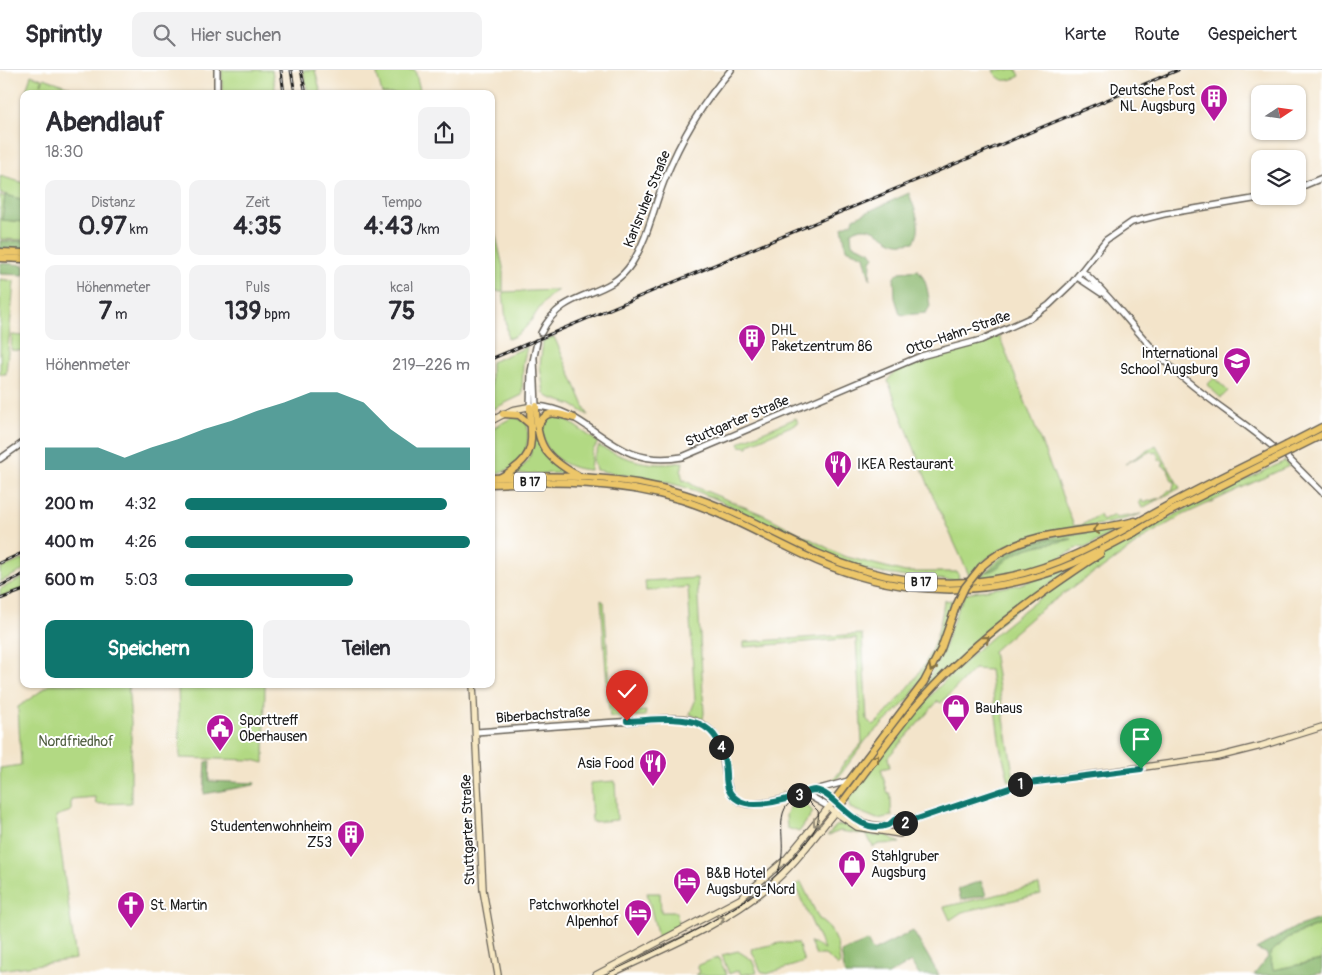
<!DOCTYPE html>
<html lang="de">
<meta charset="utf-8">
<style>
body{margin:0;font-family:Pangolin,sans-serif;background:#f2f2f3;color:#2b2b33;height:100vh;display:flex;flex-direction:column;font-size:19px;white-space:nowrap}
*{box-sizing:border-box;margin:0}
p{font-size:16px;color:#7c7c81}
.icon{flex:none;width:28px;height:28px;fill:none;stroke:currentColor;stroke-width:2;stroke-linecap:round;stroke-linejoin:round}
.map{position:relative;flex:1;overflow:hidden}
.panel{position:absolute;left:20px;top:20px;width:475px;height:598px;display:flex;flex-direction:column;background:#fff;border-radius:10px;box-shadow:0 1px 4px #0004}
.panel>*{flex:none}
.needle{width:32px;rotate:77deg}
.tools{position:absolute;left:1251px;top:15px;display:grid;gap:10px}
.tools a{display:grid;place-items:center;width:55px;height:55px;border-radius:10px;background:#fff;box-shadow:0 1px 4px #0004;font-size:25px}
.pin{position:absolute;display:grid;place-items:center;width:42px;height:42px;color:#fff;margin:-51px -21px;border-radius:50% 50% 50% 0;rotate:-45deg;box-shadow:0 0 5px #0007}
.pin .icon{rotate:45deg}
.km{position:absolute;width:25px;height:25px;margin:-12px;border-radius:50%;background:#222;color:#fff;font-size:14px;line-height:25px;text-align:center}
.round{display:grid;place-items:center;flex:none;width:52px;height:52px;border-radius:10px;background:#f2f2f3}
.headline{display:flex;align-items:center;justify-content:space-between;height:85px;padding:0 25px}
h1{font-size:28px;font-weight:800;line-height:38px}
.metrics{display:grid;grid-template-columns:repeat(3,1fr);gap:8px;height:85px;padding:5px 25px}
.metrics div{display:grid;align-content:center;border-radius:10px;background:#f2f2f3;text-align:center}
.metrics b{font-size:25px;font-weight:800}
.metrics small{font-size:14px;font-weight:400}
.metrics p{font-size:14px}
.chart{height:140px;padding:10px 25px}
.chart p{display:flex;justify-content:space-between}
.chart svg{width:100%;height:90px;margin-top:5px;fill:#0f766e;opacity:.7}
.button{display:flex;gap:10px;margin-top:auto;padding:10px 25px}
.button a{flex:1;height:58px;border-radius:10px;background:#0f766e;color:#fff;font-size:20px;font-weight:800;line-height:58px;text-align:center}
.button a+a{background:#f2f2f3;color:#2b2b33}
ul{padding:0 25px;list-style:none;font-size:16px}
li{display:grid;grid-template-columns:80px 60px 1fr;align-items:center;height:38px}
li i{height:12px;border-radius:6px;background:#0f766e}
header{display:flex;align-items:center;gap:30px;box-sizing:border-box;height:70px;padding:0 25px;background:#fff;border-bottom:1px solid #e1e1e2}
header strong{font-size:24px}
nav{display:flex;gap:28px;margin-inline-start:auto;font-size:18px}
.search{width:350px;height:45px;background:#f2f2f3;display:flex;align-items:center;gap:12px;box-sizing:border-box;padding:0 18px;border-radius:10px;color:#7c7c81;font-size:19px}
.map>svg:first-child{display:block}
.green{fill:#b2d983;stroke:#677a50}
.forest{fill:#8db971;stroke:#546a46}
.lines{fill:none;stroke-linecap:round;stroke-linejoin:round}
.tertiary-casing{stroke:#676259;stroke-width:8}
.secondary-casing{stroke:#676259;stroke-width:8}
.trunk-casing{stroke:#676259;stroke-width:9}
.tertiary{stroke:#fff;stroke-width:5}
.secondary{stroke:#f7e8c3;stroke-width:5.5}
.trunk{stroke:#ecc669;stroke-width:6}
.tram{stroke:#1c1c1c;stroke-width:1}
.rail-casing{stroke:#1c1c1c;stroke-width:3}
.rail{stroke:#fff;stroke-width:1;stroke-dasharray:4;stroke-linecap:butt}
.trunk-bridge-casing{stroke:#676259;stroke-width:9;stroke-linecap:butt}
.trunk-bridge{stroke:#ecc669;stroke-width:6}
.oneway{stroke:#847142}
.oneway2{stroke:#948c78}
.route-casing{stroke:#fff;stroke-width:10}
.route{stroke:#0f766e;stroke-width:6}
.labels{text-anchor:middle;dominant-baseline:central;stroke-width:4;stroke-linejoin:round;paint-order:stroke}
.shield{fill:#fff;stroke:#606060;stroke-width:1}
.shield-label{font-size:12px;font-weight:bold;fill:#1c1c1c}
.poi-label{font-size:14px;fill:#1c1c1c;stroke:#fff;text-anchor:start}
.street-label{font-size:14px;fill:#1c1c1c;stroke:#fff}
.park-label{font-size:14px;fill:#505e40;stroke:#fff}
</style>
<header>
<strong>Sprintly</strong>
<div class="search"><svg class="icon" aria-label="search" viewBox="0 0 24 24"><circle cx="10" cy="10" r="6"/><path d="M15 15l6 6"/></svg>Hier suchen</div>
<nav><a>Karte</a><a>Route</a><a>Gespeichert</a></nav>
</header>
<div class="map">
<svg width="1322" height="905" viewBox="0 0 1322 905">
<rect width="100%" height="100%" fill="#fff"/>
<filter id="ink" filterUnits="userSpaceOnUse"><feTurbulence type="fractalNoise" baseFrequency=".02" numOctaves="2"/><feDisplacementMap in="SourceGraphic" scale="10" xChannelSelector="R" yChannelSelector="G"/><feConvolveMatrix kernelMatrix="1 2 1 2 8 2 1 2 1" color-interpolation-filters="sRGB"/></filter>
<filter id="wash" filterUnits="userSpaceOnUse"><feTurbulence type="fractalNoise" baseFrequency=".0096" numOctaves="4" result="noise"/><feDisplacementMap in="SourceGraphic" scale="20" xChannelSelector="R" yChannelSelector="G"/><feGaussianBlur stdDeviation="1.12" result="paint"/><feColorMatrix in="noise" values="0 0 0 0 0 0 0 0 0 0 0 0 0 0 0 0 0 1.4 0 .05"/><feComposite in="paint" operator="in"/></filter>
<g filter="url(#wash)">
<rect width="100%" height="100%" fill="#f3e4ca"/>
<g class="green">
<polygon points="222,0 272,0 276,24 222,24"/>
<polygon points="303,0 315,0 321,24 308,24"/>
<polygon points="376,0 415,0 421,24 382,24"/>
<path d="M993,0H1017L1020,6C1009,12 999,13 993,0Z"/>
<polygon points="31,5 42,9 41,15 44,8 70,17 66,24 36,24 26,21"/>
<polygon points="0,106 24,113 24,130 0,123"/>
<polygon points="0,125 5,127 2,150 24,152 24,170 0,169"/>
<polygon points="491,145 503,197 503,221 491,221"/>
<polygon points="0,209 14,211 6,304 0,304"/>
<path d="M558,220C533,236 534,260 508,269L503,222Z"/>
<polygon points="12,265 24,266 24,281 11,280"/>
<path d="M999,265L1074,456L1082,455L1099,445L1103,451L1114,445L1116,448L1141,444C1074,468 1023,448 969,505L932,424L888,311C898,289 945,284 966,278C977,274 988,269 999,265Z"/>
<polygon points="554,267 556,271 588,345 572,335 548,327 544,323 540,296 543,271"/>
<polygon points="527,277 523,293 522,325 491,340 491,292"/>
<polygon points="1214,308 1228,321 1221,328 1207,315"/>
<path d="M553,345L565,349L598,372L592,382L590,400C564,399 538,382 543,351Z"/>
<path d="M515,346L527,354C532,378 519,404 491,403V359Z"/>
<polygon points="796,348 798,353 749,374 748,377 740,376 739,373 746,369"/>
<path d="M534,354C537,379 549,392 570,403L514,404C541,384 526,377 534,354Z"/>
<polygon points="1156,375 1180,418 1142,438 1139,432 1142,430 1143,433 1162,427 1169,420 1172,421 1175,411 1172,411 1168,399 1162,395 1164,393 1161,389 1157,390 1159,388 1156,382 1153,383 1151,381 1125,394"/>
<path d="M599,376C627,390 651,398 683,392L681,402L683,411L685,410L696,417L764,445L843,486L905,502H958L959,510C922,509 885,507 850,495C797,475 750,441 696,421C664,409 629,407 596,400L593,389Z"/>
<path d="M1285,391L1289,396L1183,445L1148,465L1099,501H1096L1039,541L993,581L1014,709L1009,711L1000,677L990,600L974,599L941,633L938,631L888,687L890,697L881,699L888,724L890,723C892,730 890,737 892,746L877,749L850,738L848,729C871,699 894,666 920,637C969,583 1026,535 1087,495C1149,455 1218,423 1285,391Z"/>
<path d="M1120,458L1085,478L1079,477L1061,487L1060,489L1031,500L977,510C989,499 1001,485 1016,477C1047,462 1087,465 1120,458Z"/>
<polygon points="24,489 24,500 0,512 0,499"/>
<polygon points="1074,496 1004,549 915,634 942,584 957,540 966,523 1018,515"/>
<polygon points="24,507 24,518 0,527 0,519"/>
<polygon points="697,508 704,643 703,649 690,644 695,631 688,517 646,521 645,511"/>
<polygon points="601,530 604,532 610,615 607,615"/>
<path d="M952,530L931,594L919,613L908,630L866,670L835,712L781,723L832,712L841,700V697L862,673L856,568L744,577V572L862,564L867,650L873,655L878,652C915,611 937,589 944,531Z"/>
<polygon points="51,614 128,614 131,653 131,733 96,734 95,727 71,729 71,741 56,746 76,889 0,900 0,698 21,695 18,637"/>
<polygon points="178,614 265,614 264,693 253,690 180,688"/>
<polygon points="610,619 613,640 621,643 646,641 645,646 610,647 607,620"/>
<polygon points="615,711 617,750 592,752 590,713"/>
<polygon points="797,734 807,735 813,742 799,762 787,758 786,745 789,738"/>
<polygon points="843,755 875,766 887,765 900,773 879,774 873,777 867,765 840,761 827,766 836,756"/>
<polygon points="801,812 819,849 830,859 837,874 840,893 838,896 825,885 816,885 810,872 824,879 795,816"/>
<polygon points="1039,815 1041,824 962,842 950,850 944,837"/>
<polygon points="647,823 660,823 661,842 677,842 678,857 658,867"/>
<polygon points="1322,854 1322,890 1273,900 1270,883 1289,867"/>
<path d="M780,873H798L804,892C791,897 780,899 767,904L761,901L751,879Z"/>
<polygon points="738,881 752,890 757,902 741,905 739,900 729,904 722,885"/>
<polygon points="718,887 727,905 696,905 700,902 697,896"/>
</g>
<g class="forest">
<path d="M909,123C914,139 924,156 914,172C910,172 903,174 898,173C884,171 872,149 851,162L852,174L870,181L874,187L871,191L870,209L864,186L846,179L842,157L853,152L854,148Z"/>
<polygon points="5,125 24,130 24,152 2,150"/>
<polygon points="0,171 24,171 24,180 0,179"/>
<polygon points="0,193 24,195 24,205 0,204"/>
<path d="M918,200C927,210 928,223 930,236L926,243L904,245L900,244L895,228L894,207L900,202Z"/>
<path d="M1048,469H1072C1054,474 1033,474 1017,483C1005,489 999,500 987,502L1021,475Z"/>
<polygon points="210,691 209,711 255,713 254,715 204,724 206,692"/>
<polygon points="981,811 986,825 961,830 958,819"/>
<polygon points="1322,848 1322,854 1289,867 1270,883 1273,900 1322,890 1322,903 1310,905 1254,905 1268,887 1266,883 1256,879 1296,857"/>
<polygon points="913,861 939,905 919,905 911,892 888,905 845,905 841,882 867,871 873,881"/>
</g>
</g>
<g filter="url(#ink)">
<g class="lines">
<g class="tertiary-casing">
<g id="tertiary">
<polyline points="217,0 217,24"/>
<polyline points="1298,118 1322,108"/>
<path d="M1082,201C1115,229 1138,267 1170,296C1201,326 1239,348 1272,376"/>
<polyline points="1077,207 1101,223"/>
<path d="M541,263C564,215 607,232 632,193C648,168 653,139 664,111C680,71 702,33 731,0"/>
<path d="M534,289L536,336C595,340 609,400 682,387L921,286L981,270L1030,248L1049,235L1072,213L1106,170L1132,152L1164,144L1271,126"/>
<polyline points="530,337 531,301 537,272"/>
<polyline points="1288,388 1322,422"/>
<polyline points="0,389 24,372"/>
<path d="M476,662C529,658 582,654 635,651C653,650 678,645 695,651C741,667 710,728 747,734C762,736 788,727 803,725L810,726L829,737"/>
<polyline points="815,720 833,732"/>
<polyline points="801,724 848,711"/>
</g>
</g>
<g class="secondary-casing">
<g id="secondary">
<polyline points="491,351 512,340 533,336"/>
<polyline points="473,614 483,820 498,905"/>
<polyline points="832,740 857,757 900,764 906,759 905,753"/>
<polyline points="905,753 1021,714 1217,687 1261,676 1322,657"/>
<polyline points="890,755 896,749 905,753"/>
<path d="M596,905L740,829L786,789L833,732C849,747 867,759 890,755"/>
<path d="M608,905C662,879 722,856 768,817C796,794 816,764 839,737"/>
</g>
</g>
<g class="trunk-casing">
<g id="trunk">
<polyline points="0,182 24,183"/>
<polyline points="0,188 24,189"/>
<path d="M536,336C536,374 544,387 577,405"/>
<polyline points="503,344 519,345 531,355"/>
<path d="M538,357C546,337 556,344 574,348"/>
<polyline points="1287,375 1322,357"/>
<polyline points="1292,380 1322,365"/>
<path d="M501,407C538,386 531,375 530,337"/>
<path d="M491,408C557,405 620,404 684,424C731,438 773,463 817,483C876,510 942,520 1007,507C1065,496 1114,465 1165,437C1199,418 1234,401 1269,384"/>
<path d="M491,414C556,411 619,411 682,430C730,445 772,471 817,491C889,522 967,529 1042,505C1075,495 1105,478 1135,462"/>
<polyline points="1132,464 1169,442 1274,389"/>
<path d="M981,497C1024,457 1082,465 1135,451"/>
<polyline points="833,732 924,612 941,579 956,536"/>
<path d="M839,737C864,704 889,669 915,637C967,576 1034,527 1100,484"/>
</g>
</g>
<use href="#tertiary" class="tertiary"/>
<use href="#secondary" class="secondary"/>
<use href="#trunk" class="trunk"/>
<path class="tram" d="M604,905C674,871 748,842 799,781C808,770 821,756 818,741L807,730H794C770,742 791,778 777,803"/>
<g class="rail-casing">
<g id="rail">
<polyline points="281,0 284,24"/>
<polyline points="291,0 295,24"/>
<polyline points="301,0 306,24"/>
<polyline points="491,289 1178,0"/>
<polyline points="0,493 24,482"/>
<polyline points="0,516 24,504"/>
<polyline points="0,529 24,520"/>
</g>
</g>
<use href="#rail" class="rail"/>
<g class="trunk-bridge-casing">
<g id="trunk-bridge">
<polyline points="1269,384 1287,375"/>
<polyline points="1274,389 1292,380"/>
<polyline points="956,536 965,517 981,497"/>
</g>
</g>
<use href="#trunk-bridge" class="trunk-bridge"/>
</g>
<defs><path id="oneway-chevron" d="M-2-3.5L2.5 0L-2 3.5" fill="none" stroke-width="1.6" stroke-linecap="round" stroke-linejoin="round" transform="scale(1.25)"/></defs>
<g class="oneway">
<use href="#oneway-chevron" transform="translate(1096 460) rotate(172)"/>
<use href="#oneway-chevron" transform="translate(986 569) rotate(-41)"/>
<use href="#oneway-chevron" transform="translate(932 598) rotate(118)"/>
<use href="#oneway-chevron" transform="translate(876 688) rotate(-52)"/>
</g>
<g class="oneway2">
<use href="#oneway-chevron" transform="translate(816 753) rotate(128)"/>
<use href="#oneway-chevron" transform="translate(721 849) rotate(-29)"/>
</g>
</g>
<g class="lines" filter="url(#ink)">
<g class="route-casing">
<path id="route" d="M627,651C676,649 723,638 726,704C726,715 728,724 738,730C752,739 781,731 797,726C803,724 808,720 815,720C837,723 856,767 888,755C891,754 893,750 896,749L905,753L1021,714L1141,699"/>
</g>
<use href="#route" class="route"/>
</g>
<defs>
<g id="building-pin" transform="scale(1.4375)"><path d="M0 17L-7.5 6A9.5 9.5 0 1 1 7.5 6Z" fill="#b5179e" stroke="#fff"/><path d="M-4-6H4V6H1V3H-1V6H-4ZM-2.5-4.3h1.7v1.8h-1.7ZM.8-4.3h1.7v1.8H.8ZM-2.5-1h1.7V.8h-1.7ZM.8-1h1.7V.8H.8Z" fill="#fff"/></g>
<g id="school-pin" transform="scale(1.4375)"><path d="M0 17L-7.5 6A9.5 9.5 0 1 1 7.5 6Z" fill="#b5179e" stroke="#fff"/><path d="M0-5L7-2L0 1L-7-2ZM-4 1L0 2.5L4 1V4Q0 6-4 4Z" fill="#fff"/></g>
<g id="restaurant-pin" transform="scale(1.4375)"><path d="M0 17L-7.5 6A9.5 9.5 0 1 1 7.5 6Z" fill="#b5179e" stroke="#fff"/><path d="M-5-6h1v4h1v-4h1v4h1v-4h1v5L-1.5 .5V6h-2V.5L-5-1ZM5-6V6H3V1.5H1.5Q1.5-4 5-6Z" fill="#fff"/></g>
<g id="shop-pin" transform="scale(1.4375)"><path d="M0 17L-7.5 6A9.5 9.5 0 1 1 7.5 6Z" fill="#b5179e" stroke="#fff"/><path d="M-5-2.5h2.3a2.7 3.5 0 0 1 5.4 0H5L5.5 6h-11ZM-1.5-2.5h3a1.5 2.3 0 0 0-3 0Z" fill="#fff"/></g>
<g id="civic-pin" transform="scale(1.4375)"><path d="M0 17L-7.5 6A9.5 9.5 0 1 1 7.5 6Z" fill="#b5179e" stroke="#fff"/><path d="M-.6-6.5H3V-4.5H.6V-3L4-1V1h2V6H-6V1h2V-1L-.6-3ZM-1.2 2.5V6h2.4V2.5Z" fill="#fff"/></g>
<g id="hotel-pin" transform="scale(1.4375)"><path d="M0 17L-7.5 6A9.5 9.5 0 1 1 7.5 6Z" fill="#b5179e" stroke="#fff"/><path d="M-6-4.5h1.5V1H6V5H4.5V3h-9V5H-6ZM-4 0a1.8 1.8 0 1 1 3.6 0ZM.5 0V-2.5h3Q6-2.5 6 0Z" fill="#fff"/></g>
<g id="church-pin" transform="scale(1.4375)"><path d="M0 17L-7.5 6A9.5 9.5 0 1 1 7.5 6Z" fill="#b5179e" stroke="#fff"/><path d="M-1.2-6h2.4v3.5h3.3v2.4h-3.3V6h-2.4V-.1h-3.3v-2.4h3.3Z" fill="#fff"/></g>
</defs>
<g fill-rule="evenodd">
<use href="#building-pin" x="1214" y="28"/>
<use href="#building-pin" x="752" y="268"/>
<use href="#school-pin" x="1237" y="291"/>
<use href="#restaurant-pin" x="838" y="394"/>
<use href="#shop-pin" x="956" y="638"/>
<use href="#civic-pin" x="220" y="658"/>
<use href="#restaurant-pin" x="653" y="693"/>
<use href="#building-pin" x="351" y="764"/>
<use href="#shop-pin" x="852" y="794"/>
<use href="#hotel-pin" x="687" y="811"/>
<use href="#church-pin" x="131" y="835"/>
<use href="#hotel-pin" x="638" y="843"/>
</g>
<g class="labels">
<g class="shield">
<rect x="514" y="402.5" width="32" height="19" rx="4"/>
<rect x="905" y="502.5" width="32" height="19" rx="4"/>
</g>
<g class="shield-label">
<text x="530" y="412">B 17</text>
<text x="921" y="512">B 17</text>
</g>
<g class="poi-label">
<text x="1195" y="20" text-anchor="end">Deutsche Post<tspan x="1195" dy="16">NL Augsburg</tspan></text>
<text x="771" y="260">DHL<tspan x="771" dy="16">Paketzentrum 86</tspan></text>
<text x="1218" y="283" text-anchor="end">International<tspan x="1218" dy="16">School Augsburg</tspan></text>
<text x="857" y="394">IKEA Restaurant</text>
<text x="975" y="638">Bauhaus</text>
<text x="239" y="650">Sporttreff<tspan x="239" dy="16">Oberhausen</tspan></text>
<text x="634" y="693" text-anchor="end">Asia Food</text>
<text x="332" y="756" text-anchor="end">Studentenwohnheim<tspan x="332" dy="16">Z53</tspan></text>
<text x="871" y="786">Stahlgruber<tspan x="871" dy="16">Augsburg</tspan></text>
<text x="706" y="803">B&amp;B Hotel<tspan x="706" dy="16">Augsburg-Nord</tspan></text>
<text x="150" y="835">St. Martin</text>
<text x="619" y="835" text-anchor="end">Patchworkhotel<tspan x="619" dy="16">Alpenhof</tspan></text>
</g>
<g class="street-label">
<text transform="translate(647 129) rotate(-68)">Karlsruher Straße</text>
<text transform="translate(958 263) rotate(-19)">Otto-Hahn-Straße</text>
<text transform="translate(737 351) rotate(-23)">Stuttgarter Straße</text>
<text transform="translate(543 645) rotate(-4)">Biberbachstraße</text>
<text transform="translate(468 760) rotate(-92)">Stuttgarter Straße</text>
</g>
<g class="park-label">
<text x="76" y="671">Nordfriedhof</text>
</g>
</g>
</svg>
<div class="tools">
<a><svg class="needle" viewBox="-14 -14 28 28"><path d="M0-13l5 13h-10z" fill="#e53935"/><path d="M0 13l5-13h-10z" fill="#7c7c81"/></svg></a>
<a><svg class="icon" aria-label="layers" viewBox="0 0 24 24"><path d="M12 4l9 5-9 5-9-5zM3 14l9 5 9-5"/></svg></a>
</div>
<div class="pin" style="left:1141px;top:699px;background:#1e9e55"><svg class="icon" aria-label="arrive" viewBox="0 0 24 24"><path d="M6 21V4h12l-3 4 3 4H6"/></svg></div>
<div class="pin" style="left:627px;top:651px;background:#d93025"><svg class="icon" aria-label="check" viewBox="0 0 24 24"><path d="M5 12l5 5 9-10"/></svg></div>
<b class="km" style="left:1020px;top:714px">1</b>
<b class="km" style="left:905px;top:753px">2</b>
<b class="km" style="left:799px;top:725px">3</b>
<b class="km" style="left:721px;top:677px">4</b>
<section class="panel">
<div class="headline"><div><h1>Abendlauf</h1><p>18:30</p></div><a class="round"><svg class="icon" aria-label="share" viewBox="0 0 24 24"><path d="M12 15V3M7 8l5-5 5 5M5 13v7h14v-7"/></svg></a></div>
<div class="metrics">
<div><p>Distanz</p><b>0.97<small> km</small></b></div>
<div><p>Zeit</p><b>4:35</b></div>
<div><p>Tempo</p><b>4:43<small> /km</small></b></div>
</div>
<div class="metrics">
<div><p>Höhenmeter</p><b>7<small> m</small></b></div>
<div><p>Puls</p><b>139<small> bpm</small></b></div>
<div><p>kcal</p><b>75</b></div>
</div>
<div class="chart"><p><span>Höhenmeter</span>219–226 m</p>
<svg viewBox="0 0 160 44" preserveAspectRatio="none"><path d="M0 44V33L10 33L20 33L30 38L40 33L50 29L60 24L70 20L80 15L90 11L100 6L110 6L120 11L130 24L140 33L150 33L160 33V44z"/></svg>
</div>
<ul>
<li><b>200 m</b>4:32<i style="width:92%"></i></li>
<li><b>400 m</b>4:26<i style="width:100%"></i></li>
<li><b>600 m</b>5:03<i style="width:59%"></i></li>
</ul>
<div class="button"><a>Speichern</a><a>Teilen</a></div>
</section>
</div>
